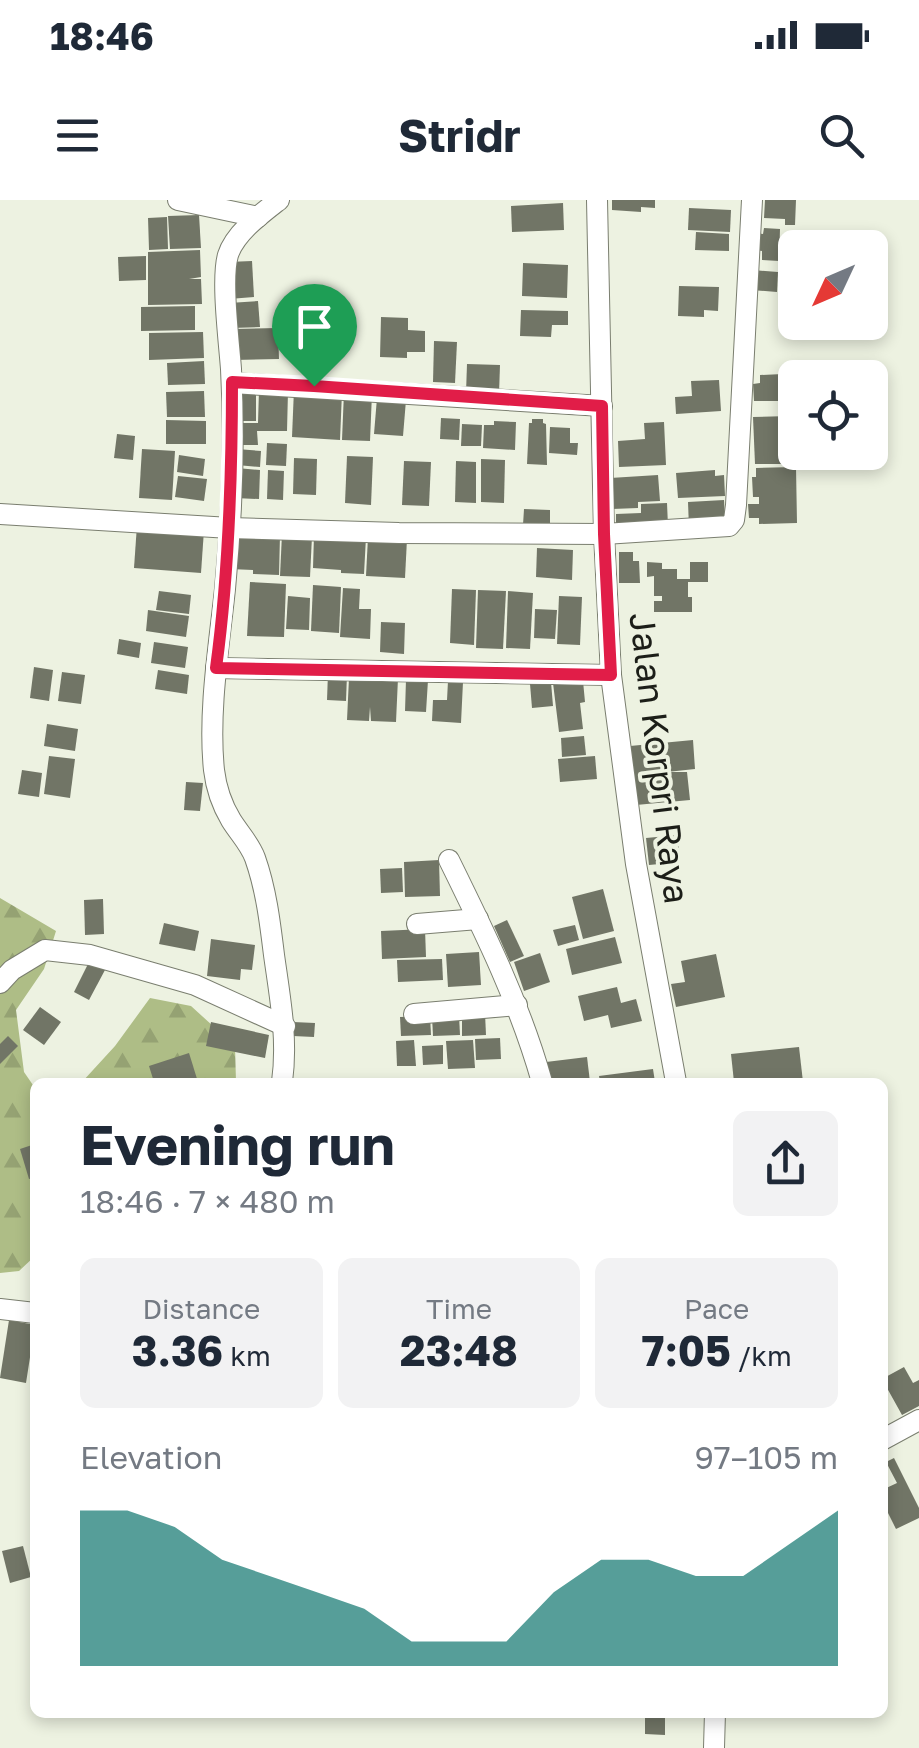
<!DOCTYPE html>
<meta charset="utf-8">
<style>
body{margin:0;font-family:"Golos Text",sans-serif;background:#f2f2f3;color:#1f2937;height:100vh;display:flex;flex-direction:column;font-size:38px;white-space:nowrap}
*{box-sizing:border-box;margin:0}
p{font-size:32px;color:#747a83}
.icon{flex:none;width:55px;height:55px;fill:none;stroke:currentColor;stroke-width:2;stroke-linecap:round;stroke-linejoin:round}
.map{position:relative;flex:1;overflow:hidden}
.sheet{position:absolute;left:30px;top:878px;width:858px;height:640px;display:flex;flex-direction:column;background:#fff;border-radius:15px;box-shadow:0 5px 15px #0003}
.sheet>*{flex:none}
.needle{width:65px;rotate:226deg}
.tools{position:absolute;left:778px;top:30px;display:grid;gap:20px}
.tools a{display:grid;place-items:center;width:110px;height:110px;border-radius:15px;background:#fff;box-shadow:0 5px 15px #0003;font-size:50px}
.pin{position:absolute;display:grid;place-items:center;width:85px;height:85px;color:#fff;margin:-102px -42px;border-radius:50% 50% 50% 0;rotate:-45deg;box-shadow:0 0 10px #0007}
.pin .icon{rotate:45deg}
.round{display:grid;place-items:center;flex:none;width:105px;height:105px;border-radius:15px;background:#f2f2f3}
.head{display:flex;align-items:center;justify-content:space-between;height:170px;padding:0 50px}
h1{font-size:55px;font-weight:700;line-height:75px}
.metrics{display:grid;grid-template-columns:repeat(3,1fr);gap:15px;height:170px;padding:10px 50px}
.metrics div{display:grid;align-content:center;border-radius:15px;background:#f2f2f3;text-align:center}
.metrics b{font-size:42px;font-weight:700}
.metrics small{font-size:28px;font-weight:400}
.metrics p{font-size:28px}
.chart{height:280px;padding:20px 50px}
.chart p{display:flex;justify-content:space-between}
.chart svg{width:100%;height:180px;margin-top:10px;fill:#0f766e;opacity:.7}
.status{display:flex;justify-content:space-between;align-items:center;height:70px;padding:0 50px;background:#fff;direction:ltr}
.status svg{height:28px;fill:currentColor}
header{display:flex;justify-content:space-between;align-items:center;height:130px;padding:0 50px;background:#fff;font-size:45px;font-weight:700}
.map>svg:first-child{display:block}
.forest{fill:url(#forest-firs)}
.building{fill:#717566}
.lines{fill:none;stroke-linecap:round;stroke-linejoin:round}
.minor-casing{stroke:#7a7e6f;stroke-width:22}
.minor{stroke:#fff;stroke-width:20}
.route-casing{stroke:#fff;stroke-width:20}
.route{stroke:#e11d48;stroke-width:12}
.labels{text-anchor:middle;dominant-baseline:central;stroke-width:8;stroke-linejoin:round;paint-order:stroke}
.street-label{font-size:35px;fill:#1c1e18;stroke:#edf2e1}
</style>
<div class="status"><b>18:46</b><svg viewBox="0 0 49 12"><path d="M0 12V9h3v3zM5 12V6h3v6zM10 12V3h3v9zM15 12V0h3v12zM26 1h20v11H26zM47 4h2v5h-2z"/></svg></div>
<header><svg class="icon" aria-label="menu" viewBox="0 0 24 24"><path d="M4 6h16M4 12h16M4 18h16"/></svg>Stridr<svg class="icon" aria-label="search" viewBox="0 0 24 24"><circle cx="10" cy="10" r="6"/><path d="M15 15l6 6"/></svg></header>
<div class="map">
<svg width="919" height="1548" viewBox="0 0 919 1548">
<defs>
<pattern id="forest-firs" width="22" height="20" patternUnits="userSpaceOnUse" patternTransform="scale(2.5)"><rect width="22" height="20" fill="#aebd86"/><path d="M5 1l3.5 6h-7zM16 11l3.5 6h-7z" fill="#95a273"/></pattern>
</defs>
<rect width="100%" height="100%" fill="#edf2e1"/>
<g class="forest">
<polygon points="0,698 56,731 44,769 16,810 24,872 35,888 35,1056 19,1071 0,1073"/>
<polygon points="150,798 191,806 235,846 236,882 82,882 115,846"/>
</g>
<g class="building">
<polygon points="612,0 655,0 655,8 641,7 641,12 612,10"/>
<polygon points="765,0 796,0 795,25 785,25 785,19 764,18"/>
<polygon points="563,3 564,30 512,32 511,6"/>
<polygon points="689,8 731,10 730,32 688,30"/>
<polygon points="199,15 201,48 170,49 168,16"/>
<polygon points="167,17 168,49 149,50 148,18"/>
<polygon points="764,28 780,29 779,61 762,60 762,51 755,50 756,33 763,34"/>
<polygon points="696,32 729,34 729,51 695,50"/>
<polygon points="200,50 201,77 189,79 201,79 202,104 148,105 148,52"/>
<polygon points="146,56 146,80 119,81 118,57"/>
<polygon points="252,61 254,97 229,99 228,62"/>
<polygon points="523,63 568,65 567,98 522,96"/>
<polygon points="753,70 778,72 777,92 751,90"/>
<polygon points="679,86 719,87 718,111 704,110 704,117 678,116"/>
<polygon points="258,101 260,127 231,128 229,103"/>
<polygon points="195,106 195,130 141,131 141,107"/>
<polygon points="521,110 568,111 568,125 552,125 551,137 520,136"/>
<polygon points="381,117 408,118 408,130 425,131 425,152 407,152 407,158 380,157"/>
<polygon points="315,127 316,159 291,161 289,128"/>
<polygon points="278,128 279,159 234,160 233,129"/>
<polygon points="203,132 204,158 149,160 149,133"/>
<polygon points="434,141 457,142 455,183 433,182"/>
<polygon points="204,161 205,184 168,185 167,163"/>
<polygon points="467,164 500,165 499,194 466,193"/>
<polygon points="783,174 784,201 754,201 753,184 760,183 760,175"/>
<polygon points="719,180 721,211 676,214 675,197 692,196 691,181"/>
<polygon points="235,188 256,188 256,221 234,221"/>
<polygon points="294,189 342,192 340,240 292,237"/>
<polygon points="259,190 288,191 287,231 257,231 258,245 233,245 233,223 258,223"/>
<polygon points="204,191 205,217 167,217 166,192"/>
<polygon points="344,192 372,193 370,241 342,240"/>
<polygon points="377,198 406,200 403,236 374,234"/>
<polygon points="791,216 790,264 755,264 753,217"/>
<polygon points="441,218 460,219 459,240 440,239"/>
<polygon points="532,219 543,219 543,223 546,224 547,265 527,264 529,223 532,223"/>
<polygon points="166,220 206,221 206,244 166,244"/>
<polygon points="494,221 516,222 515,250 483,248 484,225 494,225"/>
<polygon points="664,222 666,265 619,267 618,241 645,239 644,223"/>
<polygon points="462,224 482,225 481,246 461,246"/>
<polygon points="550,227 570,228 570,243 578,243 577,255 549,253"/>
<polygon points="117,234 135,236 133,260 114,258"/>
<polygon points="267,243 287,244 286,266 266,265"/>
<polygon points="142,249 175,251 172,300 139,298"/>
<polygon points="237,249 261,251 260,267 237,265"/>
<polygon points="179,255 205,259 203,276 177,272"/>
<polygon points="347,256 373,257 371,305 345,303"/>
<polygon points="294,258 317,259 316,295 293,294"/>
<polygon points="481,259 505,260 504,303 481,302"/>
<polygon points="404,261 431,262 429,306 402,305"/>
<polygon points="456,261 476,262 476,303 455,302"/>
<polygon points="796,267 797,323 759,324 759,318 749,318 748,304 759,304 759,297 753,297 752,277 756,277 756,268"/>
<polygon points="237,268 260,270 259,299 235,298"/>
<polygon points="268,270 284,271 283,300 267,299"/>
<polygon points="715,270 715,276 724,275 725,296 678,298 676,273"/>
<polygon points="658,275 660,301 638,302 638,308 612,309 610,278"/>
<polygon points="178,276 207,279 204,301 175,297"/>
<polygon points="724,300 725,318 689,328 688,302"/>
<polygon points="667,303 668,326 616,328 616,314 641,313 641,304"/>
<polygon points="524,309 550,310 550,326 523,325"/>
<polygon points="137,325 204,330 201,373 134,368"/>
<polygon points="231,334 280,335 279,375 253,374 253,370 230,369"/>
<polygon points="282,334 312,336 310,377 280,376"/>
<polygon points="314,335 366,337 364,374 341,373 341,370 313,368"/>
<polygon points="368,337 407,339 405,378 366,376"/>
<polygon points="537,348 573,350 572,380 536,377"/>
<polygon points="619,352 633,352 633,361 639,361 640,383 619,383"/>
<polygon points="647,362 662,363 662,369 677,369 677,379 690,379 690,362 708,362 708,382 688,382 688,397 692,397 692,412 654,412 654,401 662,401 662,396 654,396 654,376 647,377"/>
<polygon points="250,382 286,384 284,437 247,436"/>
<polygon points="313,385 341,387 339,433 311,431"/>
<polygon points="343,388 360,389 359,409 371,409 370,439 340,437"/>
<polygon points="452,389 476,390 474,445 450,443"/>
<polygon points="478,390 506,391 503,449 476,448"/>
<polygon points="159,391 191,395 189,414 156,410"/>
<polygon points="508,391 533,393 530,449 506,448"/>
<polygon points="288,396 310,398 309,430 286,429"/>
<polygon points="559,396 582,397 580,445 557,444"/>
<polygon points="535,409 557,410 555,439 534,438"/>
<polygon points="148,410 189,416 186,437 146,431"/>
<polygon points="381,422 405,423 404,454 380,452"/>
<polygon points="119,439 141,443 139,458 117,454"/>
<polygon points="154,442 188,447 185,468 151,463"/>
<polygon points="34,467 53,470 49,501 30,498"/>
<polygon points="158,470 189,475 187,494 155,489"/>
<polygon points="62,472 85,475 81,504 58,501"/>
<polygon points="328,473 347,474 346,501 327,500"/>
<polygon points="349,478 398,478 396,522 371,521 370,507 369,521 347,520"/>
<polygon points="406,479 428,480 426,512 405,511"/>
<polygon points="448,481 463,482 461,523 432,521 433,500 447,500"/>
<polygon points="583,481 585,502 580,503 583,529 559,532 553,483"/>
<polygon points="551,482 553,506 532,508 530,484"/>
<polygon points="47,524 78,529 75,551 44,546"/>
<polygon points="584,536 586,555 562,557 561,538"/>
<polygon points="693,540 695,569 667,572 687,572 690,600 636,605 630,546"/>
<polygon points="49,556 75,559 70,598 44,594"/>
<polygon points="595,556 597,579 560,582 558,559"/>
<polygon points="22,570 42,573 39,597 18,594"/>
<polygon points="186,582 203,583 200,611 184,610"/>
<polygon points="678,635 680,662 649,665 646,638"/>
<polygon points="439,660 440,696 405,697 404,662"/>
<polygon points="402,668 403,692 381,693 380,669"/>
<polygon points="603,689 614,731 583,739 572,697"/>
<polygon points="103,699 104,734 85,735 84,700"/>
<polygon points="507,720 524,756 510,762 494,726"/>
<polygon points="164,723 199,731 195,751 159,744"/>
<polygon points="575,725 579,740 558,746 553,730"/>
<polygon points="425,729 426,757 382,759 381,731"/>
<polygon points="615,737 622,763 572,775 566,749"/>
<polygon points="211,739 255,745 252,770 241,769 240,780 207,776"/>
<polygon points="479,752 481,785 448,787 446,754"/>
<polygon points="540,753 550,782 524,791 514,762"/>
<polygon points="716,754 725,797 676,807 671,784 685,782 681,761"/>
<polygon points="442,759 443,780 398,782 397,760"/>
<polygon points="89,762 105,770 89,800 74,792"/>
<polygon points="617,787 621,803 636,799 642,821 611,828 608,815 584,821 578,796"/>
<polygon points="40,807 61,822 44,845 23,830"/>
<polygon points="485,813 486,835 462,836 462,814"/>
<polygon points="459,815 460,835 433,836 432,816"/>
<polygon points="430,816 431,835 401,836 400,817"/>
<polygon points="211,822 269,835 265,858 206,846"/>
<polygon points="293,822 315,823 314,837 293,836"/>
<polygon points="8,836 18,846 0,864 0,844"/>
<polygon points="500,838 501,859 476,860 475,839"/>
<polygon points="414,840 416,866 397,866 396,841"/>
<polygon points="473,840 475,868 448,869 446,841"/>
<polygon points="443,845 443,864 423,865 422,846"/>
<polygon points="799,847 803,882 734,882 731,854"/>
<polygon points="189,853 198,882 154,882 149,866"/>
<polygon points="587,857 590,882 548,882 546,862"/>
<polygon points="653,869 655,882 600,882 599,876"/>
<polygon points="35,944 35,978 29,979 20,949"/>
<polygon points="9,1120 35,1125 26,1183 0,1178"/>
<polygon points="904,1167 913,1183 919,1180 919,1206 902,1215 882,1179"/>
<polygon points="894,1258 919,1308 919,1318 896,1329 882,1301 882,1290 897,1283 886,1262"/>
<polygon points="23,1346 31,1377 10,1383 2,1351"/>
<polygon points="645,1518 665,1518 665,1535 645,1534"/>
</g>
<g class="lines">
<g class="minor-casing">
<g id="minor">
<polyline points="178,0 258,17"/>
<path d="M279,0C261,14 235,33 228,55C221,79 229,141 231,169C235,242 232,316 225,389C219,446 208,513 214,570C216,587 222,605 231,620C239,633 250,644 255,658C266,689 270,722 274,755C280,798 288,839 282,882"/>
<polyline points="597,0 604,334 611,475 636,664 676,882"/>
<polyline points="232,183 602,206"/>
<polyline points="0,314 230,328 399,333 604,334 729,326 734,320 736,305 752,0"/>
<polyline points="216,468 611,475"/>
<path d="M449,660C485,733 520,804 542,882"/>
<polyline points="417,724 478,719"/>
<polyline points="0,783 12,770 45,750 90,755 195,785 285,826"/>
<polyline points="414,814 517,805"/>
<polyline points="0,1109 35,1113"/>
<polyline points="882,1240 919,1220"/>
<polyline points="714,1548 715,1512"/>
</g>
</g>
<use href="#minor" class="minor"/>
</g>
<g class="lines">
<g class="route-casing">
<path id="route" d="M232,182L314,186L602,206L604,334L611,475L216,468C229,373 232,278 232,182Z"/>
</g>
<use href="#route" class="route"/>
</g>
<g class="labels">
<g class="street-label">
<text transform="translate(660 558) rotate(83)">Jalan Korpri Raya</text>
</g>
</g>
</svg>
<div class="tools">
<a><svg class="needle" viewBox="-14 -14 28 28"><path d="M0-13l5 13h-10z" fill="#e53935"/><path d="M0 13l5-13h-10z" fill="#747a83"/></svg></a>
<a><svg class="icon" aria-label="locate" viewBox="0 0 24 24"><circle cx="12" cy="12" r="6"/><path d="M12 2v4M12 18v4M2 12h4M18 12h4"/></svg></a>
</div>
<div class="pin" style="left:314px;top:186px;background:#1e9e55"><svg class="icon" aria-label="arrive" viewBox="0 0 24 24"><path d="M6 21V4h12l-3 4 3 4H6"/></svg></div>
<section class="sheet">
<div class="head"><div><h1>Evening run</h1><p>18:46 · 7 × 480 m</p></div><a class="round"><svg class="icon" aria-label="share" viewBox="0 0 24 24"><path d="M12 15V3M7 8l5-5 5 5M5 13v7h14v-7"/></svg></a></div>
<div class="metrics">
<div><p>Distance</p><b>3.36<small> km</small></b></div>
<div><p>Time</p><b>23:48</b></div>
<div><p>Pace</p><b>7:05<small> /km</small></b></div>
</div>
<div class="chart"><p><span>Elevation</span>97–105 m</p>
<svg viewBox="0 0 160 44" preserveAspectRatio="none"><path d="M0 44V6L10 6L20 10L30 18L40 22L50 26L60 30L70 38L80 38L90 38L100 26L110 18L120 18L130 22L140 22L150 14L160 6V44z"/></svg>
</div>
</section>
</div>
